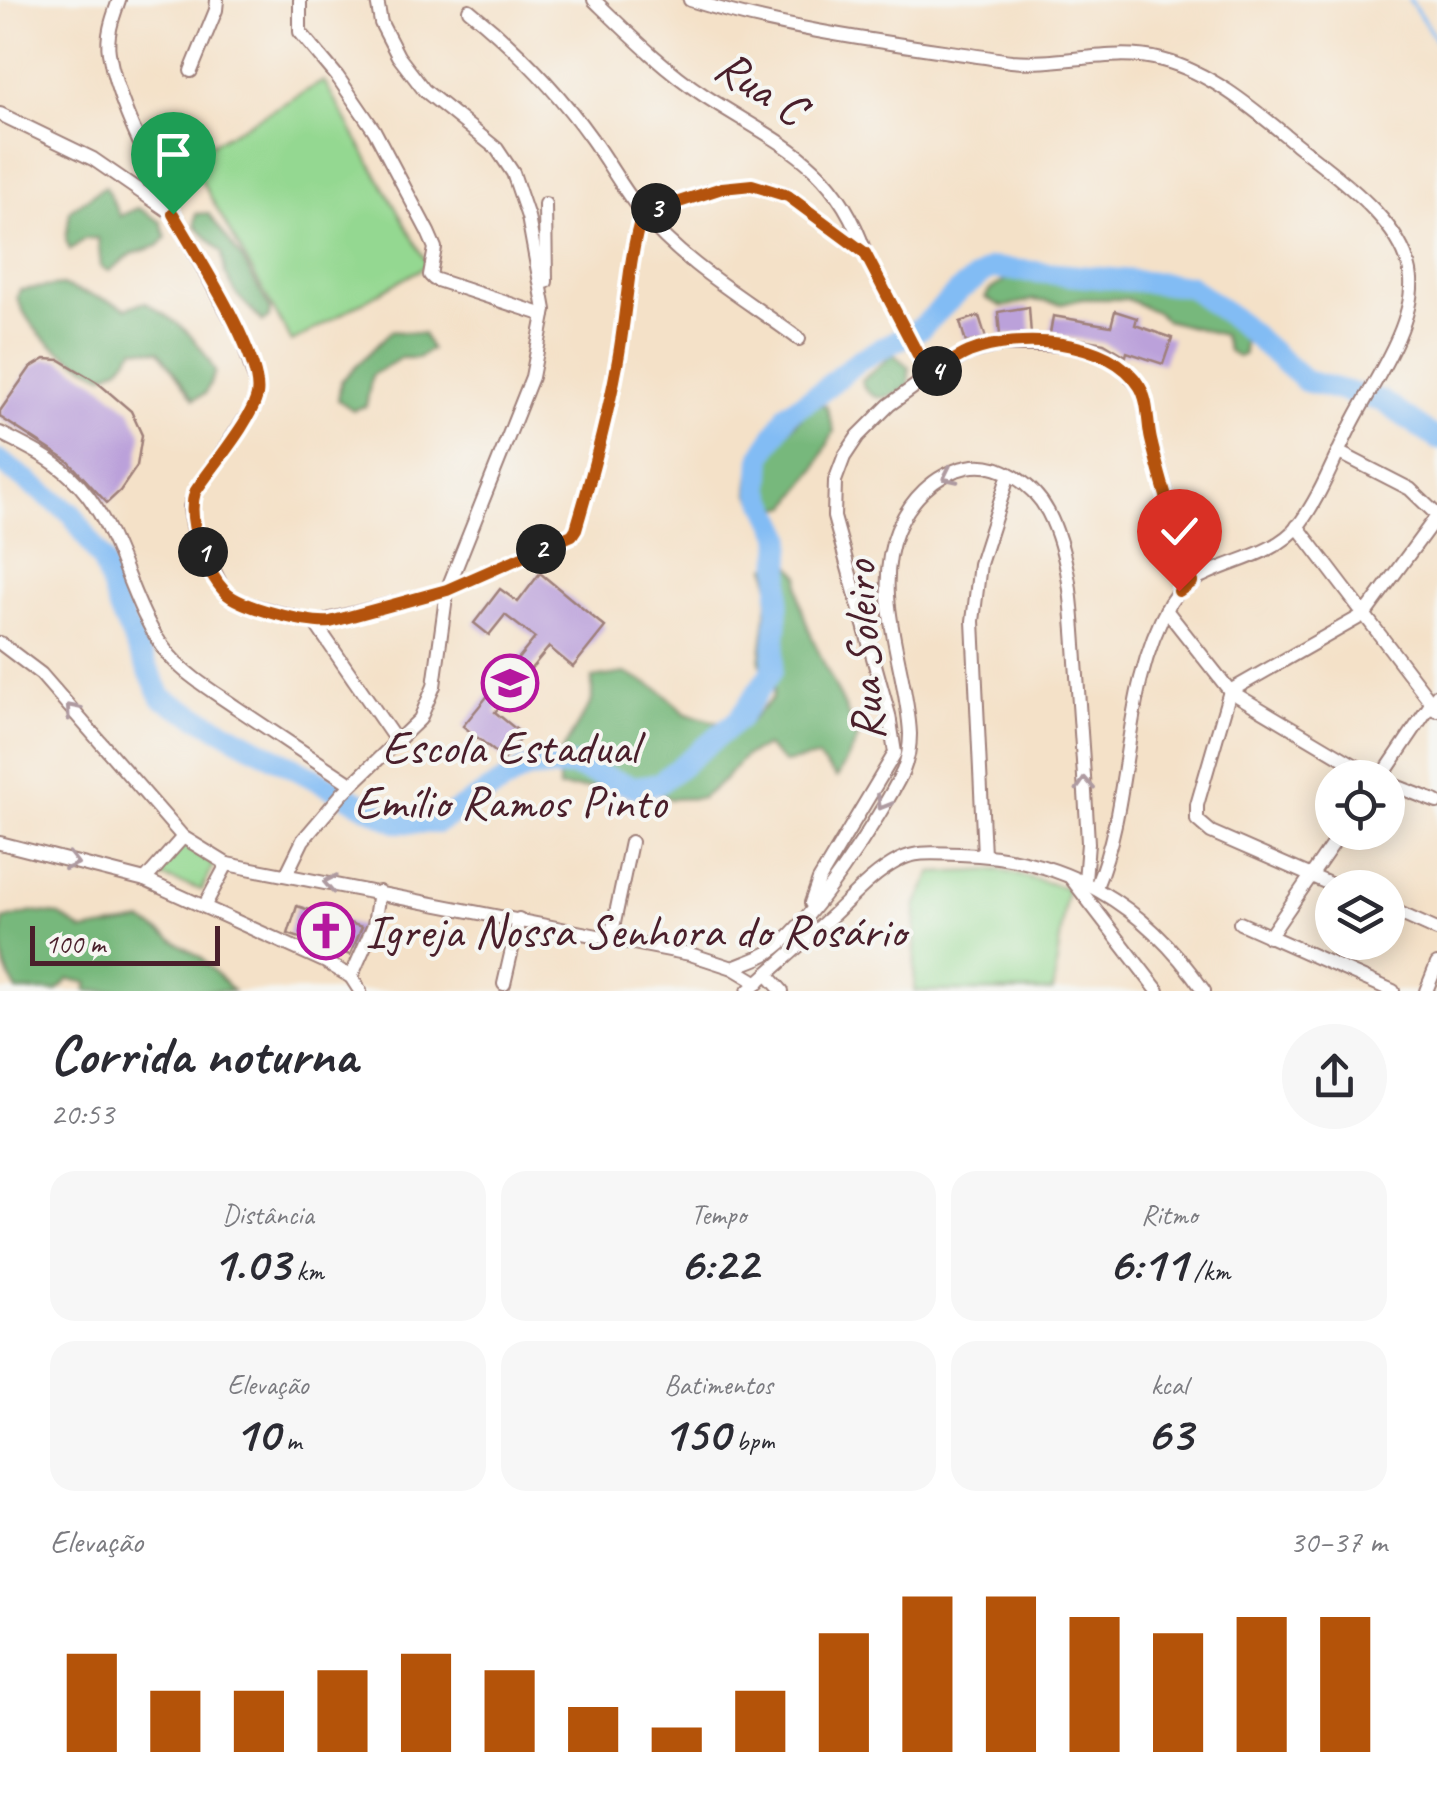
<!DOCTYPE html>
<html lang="pt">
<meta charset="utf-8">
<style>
body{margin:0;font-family:Caveat,sans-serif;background:#f7f7f7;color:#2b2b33;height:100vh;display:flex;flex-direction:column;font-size:38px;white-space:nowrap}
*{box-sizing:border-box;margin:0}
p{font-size:32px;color:#7c7c81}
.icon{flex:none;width:55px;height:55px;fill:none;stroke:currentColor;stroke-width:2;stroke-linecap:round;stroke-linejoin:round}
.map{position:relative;height:991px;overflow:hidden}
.sheet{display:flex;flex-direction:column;background:#fff;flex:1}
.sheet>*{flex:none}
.tools{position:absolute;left:1315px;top:760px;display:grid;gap:20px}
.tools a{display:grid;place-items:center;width:90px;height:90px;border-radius:50%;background:#fff;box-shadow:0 5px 25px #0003;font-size:50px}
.scale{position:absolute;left:30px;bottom:25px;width:190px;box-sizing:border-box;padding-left:10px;border:5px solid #4a1f2b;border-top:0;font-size:28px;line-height:35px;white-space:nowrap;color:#4a1f2b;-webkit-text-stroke:8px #f6f6f2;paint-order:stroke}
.pin{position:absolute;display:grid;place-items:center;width:85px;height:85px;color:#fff;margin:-102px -42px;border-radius:50% 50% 50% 0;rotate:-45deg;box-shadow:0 0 10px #0007}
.pin .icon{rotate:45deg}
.km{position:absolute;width:50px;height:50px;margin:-25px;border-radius:50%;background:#222;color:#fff;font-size:28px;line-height:50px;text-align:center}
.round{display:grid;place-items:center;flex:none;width:105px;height:105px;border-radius:52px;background:#f7f7f7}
.headline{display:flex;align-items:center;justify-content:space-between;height:170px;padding:0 50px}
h1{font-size:55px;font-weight:600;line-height:75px}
.figures{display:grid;grid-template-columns:repeat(3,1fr);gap:15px;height:170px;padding:10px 50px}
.figures div{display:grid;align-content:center;border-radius:25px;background:#f7f7f7;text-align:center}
.figures b{font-size:50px;font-weight:600}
.figures small{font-size:28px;font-weight:400}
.figures p{font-size:28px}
.chart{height:280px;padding:20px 50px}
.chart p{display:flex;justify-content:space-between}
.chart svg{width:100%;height:180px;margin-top:10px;stroke:#b45309;stroke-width:6}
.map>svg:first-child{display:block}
.green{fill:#94d891;stroke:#6f7c5e;stroke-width:2.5}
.forest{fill:#77b87b;stroke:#606c53;stroke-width:2.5}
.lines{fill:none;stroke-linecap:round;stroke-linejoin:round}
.stream{stroke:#82bcf4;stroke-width:4}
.river{stroke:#82bcf4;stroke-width:22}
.building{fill:#bba1da}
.minor-casing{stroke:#9f807a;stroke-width:16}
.minor{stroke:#fff;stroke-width:12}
.oneway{stroke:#ae9aa0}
.route-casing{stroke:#fff;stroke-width:20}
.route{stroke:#b45309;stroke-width:12}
.labels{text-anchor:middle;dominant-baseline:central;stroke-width:8;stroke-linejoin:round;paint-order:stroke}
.street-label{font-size:48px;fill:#4a1f2b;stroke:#f6f6f2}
.poi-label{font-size:48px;fill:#4a1f2b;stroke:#f6f6f2}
</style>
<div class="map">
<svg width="1437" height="991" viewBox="0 0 1437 991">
<rect width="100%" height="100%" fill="#f6f6f2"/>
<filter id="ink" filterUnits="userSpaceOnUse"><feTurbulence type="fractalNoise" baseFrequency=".01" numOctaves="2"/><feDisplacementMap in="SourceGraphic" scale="20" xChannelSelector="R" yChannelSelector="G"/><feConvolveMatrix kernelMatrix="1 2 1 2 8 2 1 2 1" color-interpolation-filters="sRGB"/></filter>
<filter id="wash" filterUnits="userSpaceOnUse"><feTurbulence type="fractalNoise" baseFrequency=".0048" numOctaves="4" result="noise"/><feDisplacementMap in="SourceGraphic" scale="40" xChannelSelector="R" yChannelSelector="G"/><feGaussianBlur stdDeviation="2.25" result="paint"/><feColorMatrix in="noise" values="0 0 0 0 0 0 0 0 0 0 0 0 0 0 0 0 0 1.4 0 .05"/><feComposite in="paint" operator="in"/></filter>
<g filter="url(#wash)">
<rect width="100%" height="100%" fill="#f4e1c8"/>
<g class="green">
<polygon points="324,81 428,265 292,342 188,157"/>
<polygon points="181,844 213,865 202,890 155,875"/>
<polygon points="999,870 1067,888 1053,991 914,991 916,906 932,873"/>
</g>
<g class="forest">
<polygon points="105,186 120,216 138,208 161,222 166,238 158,246 132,254 109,271 101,267 98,238 84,239 70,250 66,240 70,210"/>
<polygon points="208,213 242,259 270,309 269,317 263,322 237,295 225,273 222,253 195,225 196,214"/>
<polygon points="1012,276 1185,292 1200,299 1243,339 1244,354 1238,357 1228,351 1223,335 1165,320 1156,312 1127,299 1082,299 1062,304 1033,300 1003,307 985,298 990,290"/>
<path d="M62,285C84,295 104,297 126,308L145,302C179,323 197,335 215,372L205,394L194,399L159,351L135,348L120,367L104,375C66,358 32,338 17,297L20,290Z"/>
<polygon points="391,331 423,334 431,349 418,358 401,358 372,375 366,406 353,410 338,400 341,381"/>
<path d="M893,354L909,367V386C891,398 872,406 861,381Z"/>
<polygon points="812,405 826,405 834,431 816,468 789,506 763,512 749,493 750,475"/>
<path d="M788,562L800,576C789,612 846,699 858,739L837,778L817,757L784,763L766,746L745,756L724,780L702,798L670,799L625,774L592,788H559V756L592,701V678L625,673L660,690L686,714L742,729L772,699L774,689L760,662L770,588L767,567Z"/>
<path d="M32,912L60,915L83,931L143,921L200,957L233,991H86L88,983L69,979L57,991H17C1,964 0,952 3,920Z"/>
</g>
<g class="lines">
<polyline class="stream" points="1410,0 1437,41"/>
<polyline class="river" points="0,461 72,514 103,562 120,612 162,698 396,822 437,823 525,769 572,766 634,787 658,784 738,720 772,671 778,607 782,536 760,490 762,456 788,413 822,391 859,360 921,328 960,290 991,268 1189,286 1237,321 1305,381 1382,401 1437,439"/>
</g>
<g id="blocks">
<g class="building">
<polygon points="1029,307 1031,335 1000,335 998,312"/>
<polygon points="1115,311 1137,318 1135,325 1172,338 1163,364 1127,352 1126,356 1104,343 1050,334 1053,316 1111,326"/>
<polygon points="979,316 986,338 966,343 960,322"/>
<polygon points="45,359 60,360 97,382 131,411 142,435 137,466 120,491 107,503 69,462 0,417 0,411 30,368"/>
<polygon points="540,573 605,627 573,667 549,647 495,712 523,735 504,759 463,726 535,638 505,615 489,635 474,623 500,589 518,602"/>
<polygon points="297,906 362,927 350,955 288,934"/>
</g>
</g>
</g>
<g filter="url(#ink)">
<use href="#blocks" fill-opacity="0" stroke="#9f807a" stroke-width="2.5"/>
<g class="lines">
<g class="minor-casing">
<g id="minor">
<path d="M119,0C113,17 106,35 109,53C118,107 150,162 172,212"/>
<polyline points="300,0 300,32 337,76 374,130 428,232 435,248 430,275 434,279 544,315"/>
<path d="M594,0C629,34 664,69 705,96C778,143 835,162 865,252"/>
<path d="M690,0C789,32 908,45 1011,61C1061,66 1113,47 1162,60C1213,73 1257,112 1296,144C1336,176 1407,224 1411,279C1414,324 1375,380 1355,418C1336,453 1322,495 1298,526C1267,565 1194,562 1170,603C1120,691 1134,796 1096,887"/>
<path d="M469,10C516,48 556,89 591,138C609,163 624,191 643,214C685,265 747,300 799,339"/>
<polyline points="191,71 216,10 217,0"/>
<path d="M0,114L93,159L173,214L242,338L258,389L253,407L195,492L190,507L192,526L224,591L237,601L315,623L447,590L572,535L576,529C592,475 607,420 617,365C627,314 627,264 642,214L722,187L753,185L788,196L865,253L929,376"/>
<polyline points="545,204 546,282"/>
<path d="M0,433C24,445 51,458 71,477C122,524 126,604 170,656C188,677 214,692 237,708C275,733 313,759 351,784"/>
<polyline points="1338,452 1410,489 1437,515"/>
<polyline points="1297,526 1437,710"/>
<polyline points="1166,610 1230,691 1376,778"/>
<polyline points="315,623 397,742"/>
<polyline points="0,643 41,674 183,837 227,864 690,954 733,968 758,983"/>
<polyline points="1230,691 1197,805 1197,820 1211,832 1339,888"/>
<polyline points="1230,691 1365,614 1437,516"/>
<polyline points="1381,778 1437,695"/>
<polyline points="1388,783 1437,802"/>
<polyline points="0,843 145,880 326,962 351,977 360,991"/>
<polyline points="984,855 973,621 980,564 1009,474"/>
<polyline points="286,875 303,840 343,793 420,719 434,686 447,590 532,377 545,310 528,217 513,173 497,149 424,90 398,56 381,23 377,0"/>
<polyline points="1071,878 1158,991"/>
<polyline points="145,880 183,837"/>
<polyline points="811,903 819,880 895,753 889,715 834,517 835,481 844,457 858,436 889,405 929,376 969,353 999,345 1070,345 1101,353 1119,363 1143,392 1151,439 1192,582"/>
<polyline points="205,905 227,864"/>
<polyline points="1388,908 1437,930"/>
<polyline points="1240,923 1393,991"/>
<polyline points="611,937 631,842"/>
<polyline points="1269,937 1341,832"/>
<path d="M733,968C744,963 758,959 768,953C808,929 882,815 903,771C908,759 910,747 910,734C907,668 871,596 897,531C909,501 934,474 967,467C999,460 1033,484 1048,512C1073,561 1073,622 1077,676C1081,731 1085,787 1088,843L1085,881"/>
<polyline points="767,974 782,991"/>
<polyline points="351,977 374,925 379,892"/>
<polyline points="504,984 519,919"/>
<path d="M748,991C777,965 806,940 834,914C854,895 874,873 899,860C917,850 940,854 960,854C1066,857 1144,904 1204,991"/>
<polyline points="1426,991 1437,964"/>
</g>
</g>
<use href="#minor" class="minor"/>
</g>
<defs><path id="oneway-chevron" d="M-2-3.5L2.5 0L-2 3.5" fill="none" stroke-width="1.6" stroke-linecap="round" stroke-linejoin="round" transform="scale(2.5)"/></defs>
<g class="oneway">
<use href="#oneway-chevron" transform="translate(949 476) rotate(154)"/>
<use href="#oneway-chevron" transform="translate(72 710) rotate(-131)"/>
<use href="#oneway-chevron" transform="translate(1085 784) rotate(-93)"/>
<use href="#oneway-chevron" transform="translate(883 803) rotate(121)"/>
<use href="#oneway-chevron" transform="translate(72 862) rotate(14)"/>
<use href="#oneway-chevron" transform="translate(330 883) rotate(-169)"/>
</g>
</g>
<g class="lines" filter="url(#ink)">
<g class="route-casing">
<path id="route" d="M173,214C193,249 264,358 257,395C252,420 211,468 195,492C186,521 205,571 226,593C242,608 309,624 330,622L447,590L572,535L576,529C592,475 607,420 617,365C627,314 627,264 642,214L722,188L752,185L788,196L865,253L929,376C942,368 955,358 969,352C1018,333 1111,338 1140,387C1149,402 1147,423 1151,440C1162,488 1178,535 1192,582L1179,591"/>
</g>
<use href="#route" class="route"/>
</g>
<defs>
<g id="school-ring" transform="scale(2.875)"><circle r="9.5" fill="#f6f6f2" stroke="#b5179e" stroke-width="1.5"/><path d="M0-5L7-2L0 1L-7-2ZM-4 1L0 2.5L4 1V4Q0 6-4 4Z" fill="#b5179e"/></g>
<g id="church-ring" transform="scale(2.875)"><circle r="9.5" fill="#f6f6f2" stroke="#b5179e" stroke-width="1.5"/><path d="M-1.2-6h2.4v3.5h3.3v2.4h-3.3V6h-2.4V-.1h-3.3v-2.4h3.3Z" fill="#b5179e"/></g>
</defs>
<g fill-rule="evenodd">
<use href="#school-ring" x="510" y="683"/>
<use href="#church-ring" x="326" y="931"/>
</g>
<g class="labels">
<g class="street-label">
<text transform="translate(761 87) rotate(33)">Rua C</text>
<text transform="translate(863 651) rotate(-93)">Rua Soleiro</text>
</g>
<g class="poi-label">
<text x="510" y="747">Escola Estadual<tspan x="510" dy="55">Emílio Ramos Pinto</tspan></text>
<text x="365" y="931" text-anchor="start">Igreja Nossa Senhora do Rosário</text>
</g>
</g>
</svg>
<div class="tools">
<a><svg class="icon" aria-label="locate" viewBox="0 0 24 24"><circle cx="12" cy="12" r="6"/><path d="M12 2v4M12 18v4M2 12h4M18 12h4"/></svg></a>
<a><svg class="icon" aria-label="layers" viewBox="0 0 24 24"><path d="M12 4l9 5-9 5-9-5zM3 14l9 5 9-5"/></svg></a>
</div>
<div class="scale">100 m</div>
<div class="pin" style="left:173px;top:214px;background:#1e9e55"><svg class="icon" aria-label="arrive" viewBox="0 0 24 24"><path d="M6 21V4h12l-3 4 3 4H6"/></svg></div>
<div class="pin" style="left:1179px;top:591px;background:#d93025"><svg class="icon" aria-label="check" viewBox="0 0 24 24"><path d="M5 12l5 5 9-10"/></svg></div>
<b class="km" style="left:203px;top:552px">1</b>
<b class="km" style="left:541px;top:549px">2</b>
<b class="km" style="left:656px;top:208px">3</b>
<b class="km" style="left:937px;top:371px">4</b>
</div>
<section class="sheet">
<div class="headline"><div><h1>Corrida noturna</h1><p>20:53</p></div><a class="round"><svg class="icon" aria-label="share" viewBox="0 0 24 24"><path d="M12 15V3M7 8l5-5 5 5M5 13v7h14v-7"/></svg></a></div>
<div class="figures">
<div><p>Distância</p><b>1.03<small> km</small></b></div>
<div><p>Tempo</p><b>6:22</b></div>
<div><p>Ritmo</p><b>6:11<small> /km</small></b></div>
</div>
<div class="figures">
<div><p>Elevação</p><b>10<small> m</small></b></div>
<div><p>Batimentos</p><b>150<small> bpm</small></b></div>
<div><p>kcal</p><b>63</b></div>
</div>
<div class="chart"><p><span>Elevação</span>30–37 m</p>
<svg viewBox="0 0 160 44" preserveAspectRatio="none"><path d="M5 44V20M15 44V29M25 44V29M35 44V24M45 44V20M55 44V24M65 44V33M75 44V38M85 44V29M95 44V15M105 44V6M115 44V6M125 44V11M135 44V15M145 44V11M155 44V11"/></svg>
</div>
</section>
